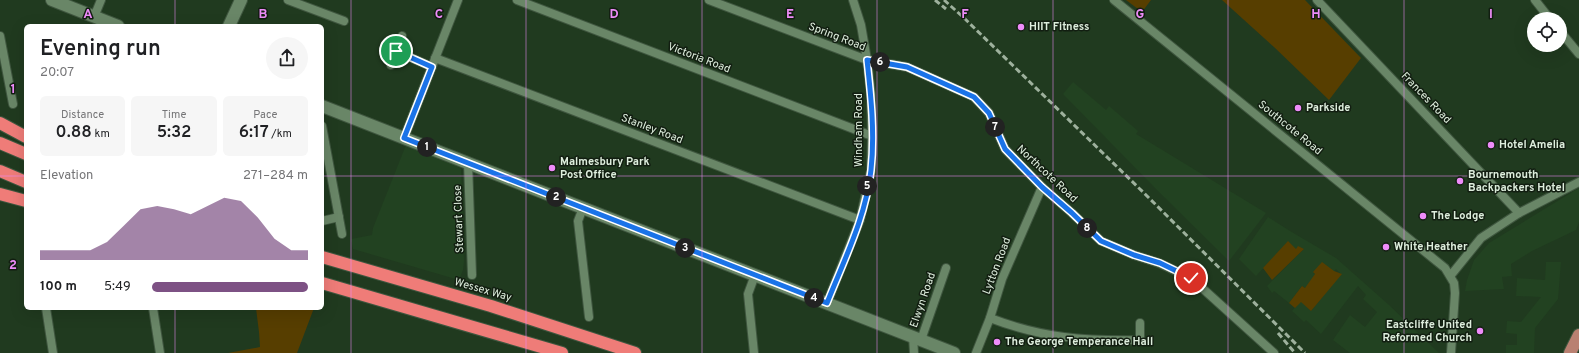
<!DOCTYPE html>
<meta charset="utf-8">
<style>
body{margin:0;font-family:Overpass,sans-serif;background:#f6f6f6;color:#202124;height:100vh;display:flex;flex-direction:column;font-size:15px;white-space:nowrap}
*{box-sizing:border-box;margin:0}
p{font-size:13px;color:#757577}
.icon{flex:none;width:22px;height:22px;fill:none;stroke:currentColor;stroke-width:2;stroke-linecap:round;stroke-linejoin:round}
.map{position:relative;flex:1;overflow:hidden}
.details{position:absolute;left:24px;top:24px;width:300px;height:286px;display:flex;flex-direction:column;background:#fff;border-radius:6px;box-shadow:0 4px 16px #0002}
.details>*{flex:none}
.controls{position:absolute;left:1527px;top:12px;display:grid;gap:8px}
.controls a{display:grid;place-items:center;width:40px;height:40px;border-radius:50%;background:#fff;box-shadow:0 4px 16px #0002;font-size:20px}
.pin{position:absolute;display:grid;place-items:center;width:34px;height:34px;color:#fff;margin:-17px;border:2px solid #fff;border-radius:50%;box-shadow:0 1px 4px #0007}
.km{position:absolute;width:20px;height:20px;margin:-10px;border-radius:50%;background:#222;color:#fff;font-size:11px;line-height:20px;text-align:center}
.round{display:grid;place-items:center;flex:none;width:42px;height:42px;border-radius:21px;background:#f6f6f6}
.summary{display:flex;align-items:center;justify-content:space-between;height:68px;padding:0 16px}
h1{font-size:22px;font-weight:600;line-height:30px}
.figures{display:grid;grid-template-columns:repeat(3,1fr);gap:6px;height:68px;padding:4px 16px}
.figures div{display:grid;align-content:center;border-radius:6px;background:#f6f6f6;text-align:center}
.figures b{font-size:17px;font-weight:600}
.figures small{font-size:11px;font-weight:400}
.figures p{font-size:11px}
.chart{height:112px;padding:8px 16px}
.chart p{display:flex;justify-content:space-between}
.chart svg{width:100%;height:72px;margin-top:4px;fill:#7d5184;opacity:.7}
ul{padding:0 16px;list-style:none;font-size:13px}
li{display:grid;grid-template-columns:64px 48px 1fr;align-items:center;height:30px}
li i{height:10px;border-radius:5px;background:#7d5184}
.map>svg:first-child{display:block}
.built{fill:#224221}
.green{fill:#573e00}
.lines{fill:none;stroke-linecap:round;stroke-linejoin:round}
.street-casing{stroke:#3f563f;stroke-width:10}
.secondary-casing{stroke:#3f563f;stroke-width:14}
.primary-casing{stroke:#3f563f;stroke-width:14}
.highway-casing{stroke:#3f563f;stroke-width:14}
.street{stroke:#698667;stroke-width:8}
.secondary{stroke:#698667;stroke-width:12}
.primary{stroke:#b98071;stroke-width:12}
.highway{stroke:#ef7c78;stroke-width:12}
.rail{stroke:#9eb19d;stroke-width:3;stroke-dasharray:6 3;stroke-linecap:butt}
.route-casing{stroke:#fff;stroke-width:8}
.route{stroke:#1a73e8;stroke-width:5}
.grid{fill:none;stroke:#ee8cf9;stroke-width:1;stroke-opacity:0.55}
.poi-dot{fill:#ee8cf9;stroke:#121e11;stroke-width:1.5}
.labels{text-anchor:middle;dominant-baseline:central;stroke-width:3;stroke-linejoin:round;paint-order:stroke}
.poi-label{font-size:11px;font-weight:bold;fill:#deeedd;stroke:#121e11;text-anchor:start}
.street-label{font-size:11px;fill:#deeedd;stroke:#121e11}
.grid-label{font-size:13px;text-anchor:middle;font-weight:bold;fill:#ee8cf9;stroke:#121e11;stroke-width:3;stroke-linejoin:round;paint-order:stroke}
</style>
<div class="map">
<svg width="1579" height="353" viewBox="0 0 1579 353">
<rect width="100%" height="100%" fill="#203a1f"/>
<g class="built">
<polygon points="1073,82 1106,110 1109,106 1138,131 1136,134 1266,213 1229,261 1158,191 1063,94"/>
<polygon points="406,145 459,166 461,169 464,261 463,270 459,280 353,249 351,239 372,235 373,228"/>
<polygon points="1579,188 1579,222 1576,230 1532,251 1511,264 1512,276 1502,277 1504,289 1465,291 1467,280 1474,260 1489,243"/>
<polygon points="1268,217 1290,231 1336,258 1389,305 1439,353 1350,353 1333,340 1350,315 1365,327 1377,312 1363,299 1366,295 1358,286 1321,334 1306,320 1304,322 1292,311 1301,301 1311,311 1341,274 1336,269 1334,271 1313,273 1315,274 1312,281 1305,288 1302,286 1289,303 1274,291 1272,293 1267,286 1304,249 1296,249 1288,242 1256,276 1239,259"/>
<polygon points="1546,262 1561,262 1558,299 1535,328 1534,353 1506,353 1506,345 1517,345 1517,334 1506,333 1507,321 1521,322 1541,297 1516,296 1517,278 1545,280"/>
</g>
<g class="green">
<polygon points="1126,0 1151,0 1142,12"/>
<polygon points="1222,0 1305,0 1361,58 1329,100 1274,47"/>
<polygon points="1288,241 1296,249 1298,246 1304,249 1272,280 1263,268"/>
<polygon points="1322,262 1334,271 1342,274 1311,311 1301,302 1295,308 1289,303 1302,286 1305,288 1315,274 1313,272"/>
<polygon points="256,308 314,308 297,353 228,353 260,347 259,332"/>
</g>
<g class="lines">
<g class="street-casing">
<g id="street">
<polyline points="288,0 344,21"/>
<polyline points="517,0 872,136"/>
<polyline points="709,0 867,60 907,67 974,97 989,113 1005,149 1042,187 1072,213 1101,241 1134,255 1159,263 1191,278 1274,353"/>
<polyline points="1114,0 1445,268 1454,283 1455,293 1451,353"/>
<polyline points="1317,0 1519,213"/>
<polyline points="1535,0 1550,19"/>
<polyline points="94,17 101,0"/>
<polyline points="1560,31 1579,54"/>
<polyline points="0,36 13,104"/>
<polyline points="396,51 402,36"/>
<polyline points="435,58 860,220"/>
<polyline points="391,65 396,51 432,67"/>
<polyline points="322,126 342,234"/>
<polyline points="404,138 458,0"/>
<polyline points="468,163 472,275"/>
<polyline points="583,208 578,221 589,317"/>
<polyline points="322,221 339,217"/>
<polyline points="1451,275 1481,238 1519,213 1579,182"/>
<polyline points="827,303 860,220 871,171 872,136 871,94 867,60 861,25 853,0"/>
<polyline points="46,308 53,353"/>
<polyline points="153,308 160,353"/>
<path d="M990,318C1042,338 1085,341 1140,340V323"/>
<polyline points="913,337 914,353"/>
<polyline points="921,340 946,268"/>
<polyline points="754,353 748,294 755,275"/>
<polyline points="976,353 990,318 1002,279 1042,187"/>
</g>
</g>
<g class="secondary-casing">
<g id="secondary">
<polyline points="52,0 118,26"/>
<polyline points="229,26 241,0"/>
<polyline points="322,106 954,353"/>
</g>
</g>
<g class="primary-casing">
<polyline id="primary" points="1570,353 1579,335"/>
</g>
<g class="highway-casing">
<g id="highway">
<polyline points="0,123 26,137"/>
<polyline points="0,143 26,154"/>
<polyline points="0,171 26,182"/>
<polyline points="0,194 26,201"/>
<polyline points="322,257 491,306 635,353"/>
<polyline points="322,283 562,353"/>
</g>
</g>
<use href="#street" class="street"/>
<use href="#secondary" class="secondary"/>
<use href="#primary" class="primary"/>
<use href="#highway" class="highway"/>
<g class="rail">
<polyline points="935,0 946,9"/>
<polyline points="944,0 963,17 1144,193 1305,353"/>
<polyline points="1278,333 1295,353"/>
</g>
</g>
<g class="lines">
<g class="route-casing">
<path id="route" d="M396,51L432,67L404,138L827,303C844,260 866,217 871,170C875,134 871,96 867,60L907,67L974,97L989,113L1005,149L1042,187L1072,213L1101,241L1134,255L1160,263L1191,278"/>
</g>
<use href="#route" class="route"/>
</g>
<path class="grid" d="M175,0V26M351,0V353M526,0V353M702,0V353M877,0V353M1053,0V353M1228,0V353M1404,0V353M0,176H26M322,176H1579M175,308V353"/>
<g class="poi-dot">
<circle cx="1021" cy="27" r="4"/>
<circle cx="1298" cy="108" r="4"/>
<circle cx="1491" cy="145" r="4"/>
<circle cx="552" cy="168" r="4"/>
<circle cx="1460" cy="181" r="4"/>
<circle cx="1423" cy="216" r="4"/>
<circle cx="1386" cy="247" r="4"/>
<circle cx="1480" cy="331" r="4"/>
<circle cx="997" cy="342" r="4"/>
</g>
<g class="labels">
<g class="poi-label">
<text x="1029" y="27">HIIT Fitness</text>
<text x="1306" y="108">Parkside</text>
<text x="1499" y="145">Hotel Amelia</text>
<text x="560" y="162">Malmesbury Park<tspan x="560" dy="13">Post Office</tspan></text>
<text x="1468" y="175">Bournemouth<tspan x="1468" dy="13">Backpackers Hotel</tspan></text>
<text x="1431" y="216">The Lodge</text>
<text x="1394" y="247">White Heather</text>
<text x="1472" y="325" text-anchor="end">Eastcliffe United<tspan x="1472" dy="13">Reformed Church</tspan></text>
<text x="1005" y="342">The George Temperance Hall</text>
</g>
<g class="street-label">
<text transform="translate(837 37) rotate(21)">Spring Road</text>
<text transform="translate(699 58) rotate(21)">Victoria Road</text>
<text transform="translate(1426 98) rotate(46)">Frances Road</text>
<text transform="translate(1290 128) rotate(39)">Southcote Road</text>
<text transform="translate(652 129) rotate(21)">Stanley Road</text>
<text transform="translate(859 130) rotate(-90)">Windham Road</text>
<text transform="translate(1047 174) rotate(43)">Northcote Road</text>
<text transform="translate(459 219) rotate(-92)">Stewart Close</text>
<text transform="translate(997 266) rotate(-69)">Lytton Road</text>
<text transform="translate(483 290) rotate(16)">Wessex Way</text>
<text transform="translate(923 300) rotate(-71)">Elwyn Road</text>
</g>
</g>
<g class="grid-label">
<text x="88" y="18">A</text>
<text x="263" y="18">B</text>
<text x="439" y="18">C</text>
<text x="614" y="18">D</text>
<text x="790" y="18">E</text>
<text x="965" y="18">F</text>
<text x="1140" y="18">G</text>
<text x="1316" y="18">H</text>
<text x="1491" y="18">I</text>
<text x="13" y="93">1</text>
<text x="13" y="269">2</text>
</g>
</svg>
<div class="controls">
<a><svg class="icon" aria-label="locate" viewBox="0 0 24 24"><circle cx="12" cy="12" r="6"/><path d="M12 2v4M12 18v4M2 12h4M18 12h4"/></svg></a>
</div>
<div class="pin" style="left:396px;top:51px;background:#1e9e55"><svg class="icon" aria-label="arrive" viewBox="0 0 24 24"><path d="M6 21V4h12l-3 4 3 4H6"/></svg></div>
<div class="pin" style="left:1191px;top:278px;background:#d93025"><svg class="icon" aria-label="check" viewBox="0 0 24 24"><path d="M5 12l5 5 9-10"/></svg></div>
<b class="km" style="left:427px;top:147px">1</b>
<b class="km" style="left:556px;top:197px">2</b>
<b class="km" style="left:685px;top:248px">3</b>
<b class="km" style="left:814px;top:298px">4</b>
<b class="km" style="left:867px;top:186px">5</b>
<b class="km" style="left:880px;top:62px">6</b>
<b class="km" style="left:995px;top:127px">7</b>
<b class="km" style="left:1087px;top:228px">8</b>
<section class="details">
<div class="summary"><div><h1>Evening run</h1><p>20:07</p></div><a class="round"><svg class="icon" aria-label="share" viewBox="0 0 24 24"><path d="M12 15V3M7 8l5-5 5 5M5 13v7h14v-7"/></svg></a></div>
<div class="figures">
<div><p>Distance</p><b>0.88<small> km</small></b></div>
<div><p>Time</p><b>5:32</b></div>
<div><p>Pace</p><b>6:17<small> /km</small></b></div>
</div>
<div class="chart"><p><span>Elevation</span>271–284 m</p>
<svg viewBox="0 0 160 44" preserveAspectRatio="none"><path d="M0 44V38L10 38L20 38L30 38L40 33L50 23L60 13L70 11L80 13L90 16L100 11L110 6L120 8L130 18L140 31L150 38L160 38V44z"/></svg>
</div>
<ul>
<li><b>100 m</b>5:49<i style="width:100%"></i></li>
</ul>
</section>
</div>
